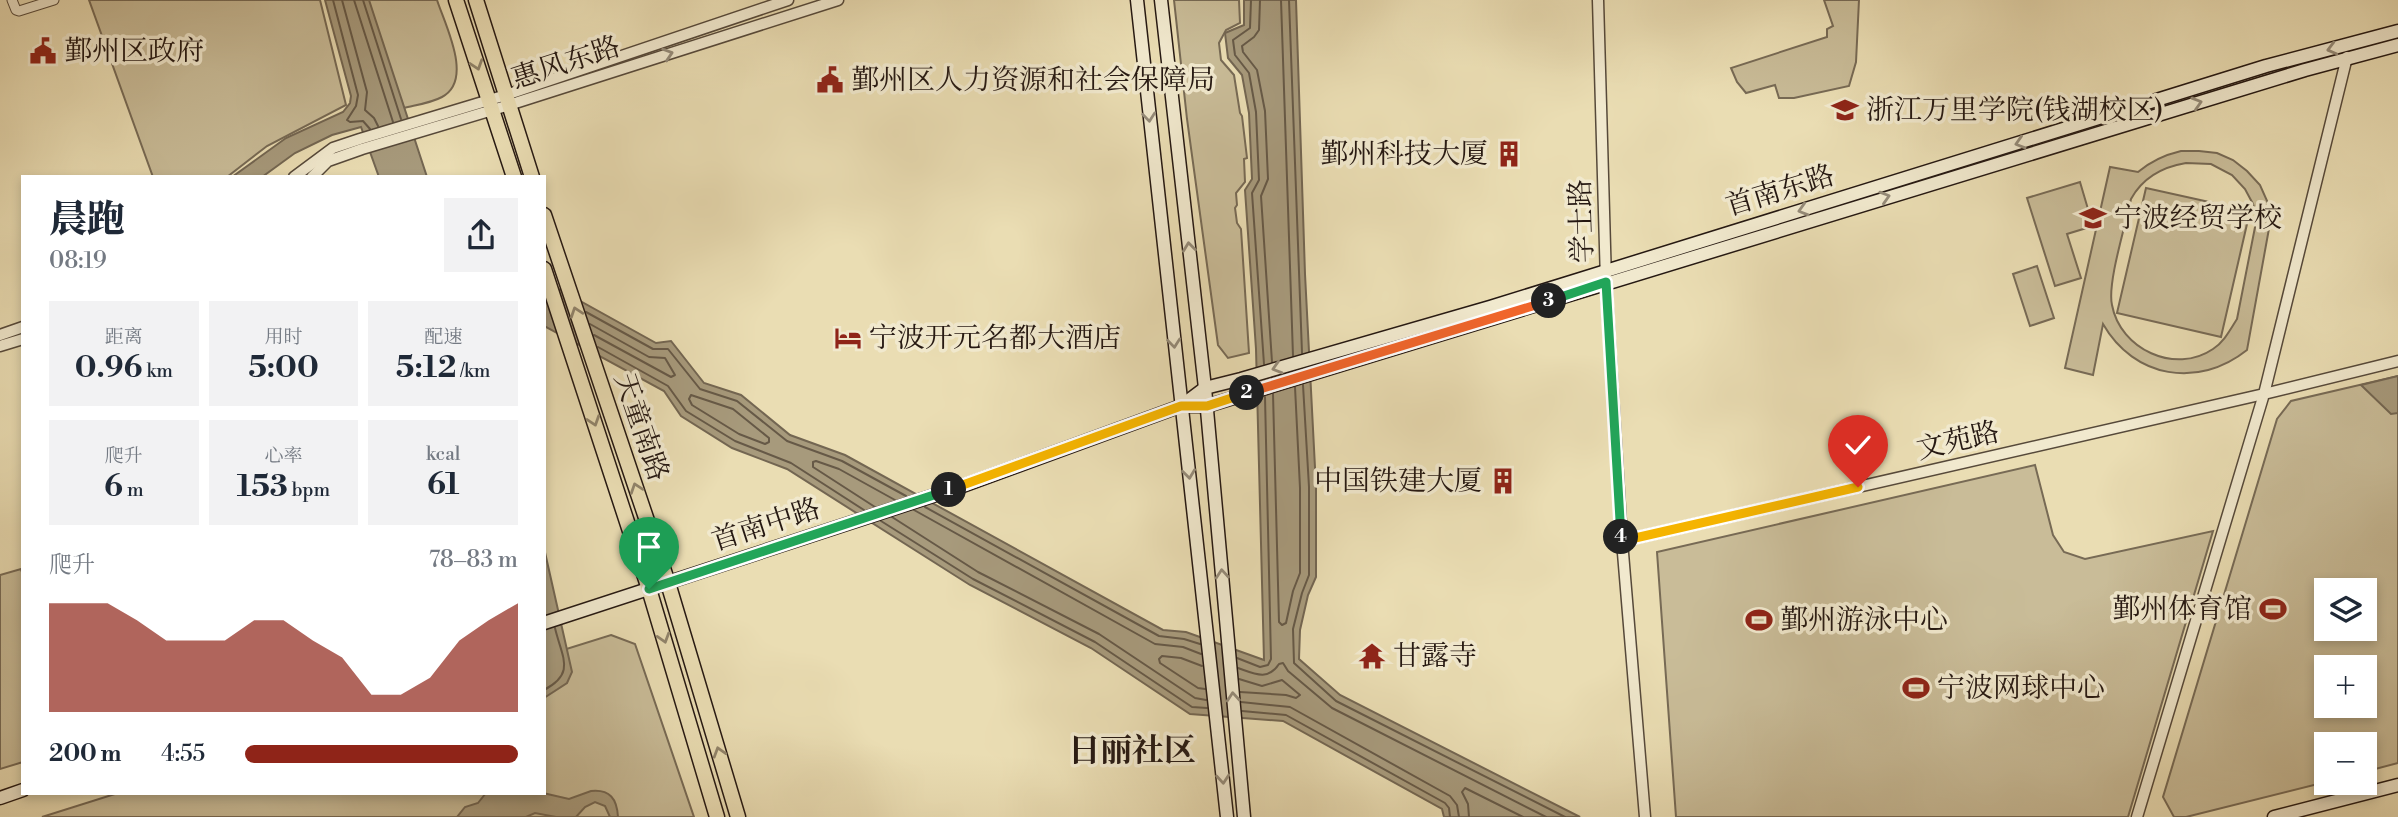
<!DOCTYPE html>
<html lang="zh">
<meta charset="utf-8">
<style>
body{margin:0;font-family:"Libre Bodoni","Noto Serif SC",serif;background:#f2f2f3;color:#1f2937;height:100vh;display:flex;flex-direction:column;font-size:26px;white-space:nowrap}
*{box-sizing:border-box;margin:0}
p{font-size:23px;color:#747a83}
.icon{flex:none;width:38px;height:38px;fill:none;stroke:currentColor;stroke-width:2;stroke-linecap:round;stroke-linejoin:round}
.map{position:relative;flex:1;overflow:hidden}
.panel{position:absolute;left:21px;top:175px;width:525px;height:620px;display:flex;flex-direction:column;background:#fff;border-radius:0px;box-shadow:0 4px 10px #0003}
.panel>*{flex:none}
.controls{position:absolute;left:2314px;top:578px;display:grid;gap:14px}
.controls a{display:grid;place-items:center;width:63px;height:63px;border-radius:0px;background:#fff;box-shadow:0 4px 10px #0003;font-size:35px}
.pin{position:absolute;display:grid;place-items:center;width:60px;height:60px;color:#fff;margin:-72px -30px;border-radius:50% 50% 50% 0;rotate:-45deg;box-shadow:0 0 7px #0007}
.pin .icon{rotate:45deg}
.km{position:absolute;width:35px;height:35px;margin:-18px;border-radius:50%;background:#222;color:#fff;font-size:19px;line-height:35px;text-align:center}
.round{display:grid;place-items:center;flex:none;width:74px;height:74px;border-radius:0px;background:#f2f2f3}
.overview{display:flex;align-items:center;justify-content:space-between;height:119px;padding:0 28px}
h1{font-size:38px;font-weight:800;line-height:52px}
.stats{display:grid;grid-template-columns:repeat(3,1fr);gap:10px;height:119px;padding:7px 28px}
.stats div{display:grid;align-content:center;border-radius:0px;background:#f2f2f3;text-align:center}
.stats b{font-size:30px;font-weight:800}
.stats small{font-size:19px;font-weight:400}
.stats p{font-size:19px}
.chart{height:196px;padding:14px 28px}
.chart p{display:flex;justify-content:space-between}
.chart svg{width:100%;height:126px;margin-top:7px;fill:#8f2418;opacity:.7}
ul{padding:0 28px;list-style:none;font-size:23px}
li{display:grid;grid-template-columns:112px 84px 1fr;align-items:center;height:52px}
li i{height:18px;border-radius:9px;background:#8f2418}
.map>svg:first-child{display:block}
.green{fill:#c9bc98;stroke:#776a55;stroke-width:2;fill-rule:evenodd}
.water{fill:#a79a7c;stroke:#736652;stroke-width:2}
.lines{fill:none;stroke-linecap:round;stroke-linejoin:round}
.shore{stroke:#665947;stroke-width:2}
.minor-casing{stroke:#56493a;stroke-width:11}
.tertiary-casing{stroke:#56493a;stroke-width:13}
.secondary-casing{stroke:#251812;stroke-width:15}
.primary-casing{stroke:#251812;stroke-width:17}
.minor{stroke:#f1e9ce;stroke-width:9}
.tertiary{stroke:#f1e9ce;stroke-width:10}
.secondary{stroke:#f1e9ce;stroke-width:12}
.primary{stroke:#eaddb3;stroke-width:14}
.oneway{stroke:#958b79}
.oneway2{stroke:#91846b}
.split-1-casing{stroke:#fff;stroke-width:14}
.split-2-casing{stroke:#fff;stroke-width:14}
.split-3-casing{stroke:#fff;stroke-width:14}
.split-4-casing{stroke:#fff;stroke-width:14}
.split-5-casing{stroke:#fff;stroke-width:14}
.split-1{stroke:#22a559;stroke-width:9}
.split-2{stroke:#f5b400;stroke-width:9}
.split-3{stroke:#f0652b;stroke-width:9}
.split-4{stroke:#22a559;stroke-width:9}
.split-5{stroke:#f5b400;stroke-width:9}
.labels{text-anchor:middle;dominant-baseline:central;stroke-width:7;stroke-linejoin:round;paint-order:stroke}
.poi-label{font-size:28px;fill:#251812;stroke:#f1e9ce;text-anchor:start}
.street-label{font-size:28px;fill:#251812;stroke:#f1e9ce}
.quarter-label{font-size:32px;font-weight:bold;fill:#251812;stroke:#f1e9ce}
</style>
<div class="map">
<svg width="2398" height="817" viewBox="0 0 2398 817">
<rect width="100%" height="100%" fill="#eaddb3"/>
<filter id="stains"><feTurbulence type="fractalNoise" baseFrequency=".00286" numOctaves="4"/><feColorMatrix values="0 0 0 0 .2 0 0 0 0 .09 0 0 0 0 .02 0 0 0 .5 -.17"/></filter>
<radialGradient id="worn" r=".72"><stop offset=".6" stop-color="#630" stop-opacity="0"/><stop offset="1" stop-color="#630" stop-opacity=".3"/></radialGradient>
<g class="green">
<polygon points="89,0 320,0 346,105 267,146 227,177 153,177"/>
<path d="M365,0H437C445,25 474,80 442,97C431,103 416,105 404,108Z"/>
<polygon points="1174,0 1239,0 1240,23 1226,30 1219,43 1221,60 1234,75 1240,113 1242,116 1247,158 1244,159 1245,182 1236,193 1237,205 1235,208 1237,223 1241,229 1249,353 1228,358 1218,345 1187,119"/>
<polygon points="1824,0 1859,0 1856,62 1849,86 1794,98 1779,98 1775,85 1746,93 1737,82 1731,68 1827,37 1827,29 1833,26"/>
<path d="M2181,151H2199L2217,153L2233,160L2247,171L2260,185L2272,212L2247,350C2198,389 2134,378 2103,324L2093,375L2065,368L2110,167L2138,172C2151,161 2164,155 2181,151ZM2186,163L2211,164L2232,175L2245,189L2253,204L2257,217L2237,319C2230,330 2224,342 2213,349C2175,375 2120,349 2112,305C2107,283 2126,224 2131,199C2143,177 2162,167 2186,163Z"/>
<polygon points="2080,182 2093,226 2067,234 2081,278 2055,286 2027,198"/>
<polygon points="2146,188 2250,211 2221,337 2117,313"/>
<polygon points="2037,266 2054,318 2030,326 2013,274"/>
<path d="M2398,376V763L2364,772V744H2326V782L2186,817H2174L2163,797L2277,419L2291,401ZM2326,590H2364V628H2326ZM2326,667H2364V705H2326Z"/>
<polygon points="2035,465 2053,535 2064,552 2085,559 2213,531 2128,817 1676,817 1657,552"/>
<polygon points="21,569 23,576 23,762 0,769 0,575"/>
<polygon points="611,635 635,644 694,817 42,817 118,793 544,793 544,656"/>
</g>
<g class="water">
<polygon points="325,0 369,0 427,177 379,177 361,127 332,135 295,153 262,177 232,177 286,138 343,112 350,103 351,96"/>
<polygon points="1244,0 1296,0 1305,274 1316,487 1316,577 1308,595 1300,630 1299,659 1340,695 1580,817 1444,817 1442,809 1283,721 1190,714 1091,648 970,585 787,469 732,448 681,416 664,391 544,326 544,281 656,343 671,341 704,383 741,395 790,435 845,455 1163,630 1186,632 1264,660 1256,349 1245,190 1252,179 1249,113 1242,75 1228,58 1225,33 1244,25"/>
<polygon points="2398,376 2398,413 2391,414 2361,385"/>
<polygon points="544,548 572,672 567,683 544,698"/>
<path d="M591,791C610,789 617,799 618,817H610L605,806L595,802L585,807L576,817H556L535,813L526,817H457L465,807L478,803L486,793H543L569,799Z"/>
</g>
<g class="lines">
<g class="shore">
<polyline points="333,0 358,95 356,106 347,120 350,122 363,121 370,129"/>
<polyline points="342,0 367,92 365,110 374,118 378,126"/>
<polyline points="354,0 393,122"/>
<polyline points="363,0 401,119"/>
<polyline points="1251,0 1250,28 1233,40 1235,55 1249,73 1256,112 1259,180 1252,193 1264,364"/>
<polyline points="1260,0 1259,30 1254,37 1242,46 1243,52 1257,70 1265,111 1268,179 1261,196 1272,362"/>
<polyline points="1281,0 1293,356"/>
<polyline points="1289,0 1302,353"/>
<polyline points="586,312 653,349 668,349 700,389 737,401 787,441 842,461 906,496"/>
<polyline points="590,324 649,357 665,358 675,375 671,377 594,335"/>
<polyline points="598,347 668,386 686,411 735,441 791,463 864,510"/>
<polyline points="1303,385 1309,487 1309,575 1302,593 1293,629 1294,663 1336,701 1565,817"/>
<polyline points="1273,394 1279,622 1282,625 1286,623 1293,591 1300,573 1300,488 1295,387"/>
<polygon points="691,395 733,409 769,438 769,442 765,444 739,434 692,405 689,399"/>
<polyline points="875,507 813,467 813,462 816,461 839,469 895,500"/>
<polyline points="925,507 1159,636 1184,639 1200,644"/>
<polyline points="914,510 1155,644 1183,647 1201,654"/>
<polyline points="892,517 978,572 1099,634 1195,698 1206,700"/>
<polyline points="881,521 973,579 1095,642 1192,707 1207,708"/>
<polyline points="1237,658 1260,667 1268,665 1271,659 1265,397"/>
<polyline points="1202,666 1181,658 1162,656 1159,659 1160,663 1198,688 1205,689"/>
<path d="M1238,668C1255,674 1268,681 1279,664L1283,663L1288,671L1332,708L1546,817"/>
<polyline points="1239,679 1262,686 1282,680 1300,695 1296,698 1286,695 1240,692"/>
<path d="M544,690C576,673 562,658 555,628"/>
<polyline points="1241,702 1290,707 1450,796 1457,805 1459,817"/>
<polyline points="1242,711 1286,715 1445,803 1449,808 1450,817"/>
<polyline points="1469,817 1468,804 1462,792 1465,788 1523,817"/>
</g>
<g class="minor-casing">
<polyline id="minor" points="12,0 16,10 19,11 54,0"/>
</g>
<g class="tertiary-casing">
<g id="tertiary">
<polyline points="1598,0 1606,282 1622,541 1645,817"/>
<polyline points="294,177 333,148 360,139 506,95 788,0"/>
<polyline points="312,177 328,161 362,149 509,105 838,0"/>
<polyline points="0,335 23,327"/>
<polyline points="0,346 23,339"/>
<polyline points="1622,541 2264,394 2347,57"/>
<polyline points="2137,817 2264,394 2398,361"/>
</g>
</g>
<g class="secondary-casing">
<g id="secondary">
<polyline points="1137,0 1227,817"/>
<polyline points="1161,0 1205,388 1244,817"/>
<polyline points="1181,406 1205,388 1241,379 1490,307 2266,66 2398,31"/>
<polyline points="544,623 960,487 1181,406 1207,406 2305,70 2398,45"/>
<polyline points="0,798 23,790"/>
<polyline points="2274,817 2398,785"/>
</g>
</g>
<g class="primary-casing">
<g id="primary">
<polyline points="456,0 514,177"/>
<polyline points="476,0 532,177"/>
<polyline points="544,215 668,583 738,817"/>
<polyline points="544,269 649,589 717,817"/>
</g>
</g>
<use href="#minor" class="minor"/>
<use href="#tertiary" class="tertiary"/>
<use href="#secondary" class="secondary"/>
<use href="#primary" class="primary"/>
</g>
<defs><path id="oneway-chevron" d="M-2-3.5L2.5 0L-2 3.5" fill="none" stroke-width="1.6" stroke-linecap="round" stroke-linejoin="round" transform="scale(1.75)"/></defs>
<g class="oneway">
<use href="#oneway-chevron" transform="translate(2332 49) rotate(165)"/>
<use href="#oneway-chevron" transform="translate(668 54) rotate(-18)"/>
<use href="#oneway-chevron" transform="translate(2197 103) rotate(-17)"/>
<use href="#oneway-chevron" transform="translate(1149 117) rotate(84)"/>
<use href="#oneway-chevron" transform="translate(2020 143) rotate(163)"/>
<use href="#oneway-chevron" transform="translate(1885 197) rotate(-17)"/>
<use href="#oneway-chevron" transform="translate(1803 210) rotate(163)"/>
<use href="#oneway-chevron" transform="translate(1189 247) rotate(-97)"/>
<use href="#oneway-chevron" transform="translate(1174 343) rotate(84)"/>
<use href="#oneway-chevron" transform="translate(1277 368) rotate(163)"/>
<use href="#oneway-chevron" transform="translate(1189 474) rotate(83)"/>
<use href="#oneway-chevron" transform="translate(1222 574) rotate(-95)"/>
<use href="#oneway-chevron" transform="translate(1233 697) rotate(-95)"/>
<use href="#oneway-chevron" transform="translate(1223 779) rotate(85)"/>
</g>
<g class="oneway2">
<use href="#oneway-chevron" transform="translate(477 65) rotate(72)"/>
<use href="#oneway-chevron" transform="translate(576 312) rotate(-109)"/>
<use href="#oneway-chevron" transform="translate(594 421) rotate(72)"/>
<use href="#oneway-chevron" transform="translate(636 488) rotate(-109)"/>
<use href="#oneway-chevron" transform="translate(664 638) rotate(73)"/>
<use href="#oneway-chevron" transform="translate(719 752) rotate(-107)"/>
</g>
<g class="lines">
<g class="split-1-casing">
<polyline id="split-1" points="649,589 949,490"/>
</g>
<g class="split-2-casing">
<polyline id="split-2" points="949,490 1181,406 1207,406 1247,393"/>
</g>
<g class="split-3-casing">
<polyline id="split-3" points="1247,393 1549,301"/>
</g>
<g class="split-4-casing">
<polyline id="split-4" points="1549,301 1606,282 1621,537"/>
</g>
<g class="split-5-casing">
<polyline id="split-5" points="1621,537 1622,541 1858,487"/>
</g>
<use href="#split-1" class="split-1"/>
<use href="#split-2" class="split-2"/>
<use href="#split-3" class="split-3"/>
<use href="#split-4" class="split-4"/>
<use href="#split-5" class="split-5"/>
</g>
<defs>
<g id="civic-bare" transform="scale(2.1)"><path d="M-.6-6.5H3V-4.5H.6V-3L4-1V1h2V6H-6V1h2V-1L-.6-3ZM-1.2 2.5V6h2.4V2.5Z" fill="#8f2418" stroke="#f1e9ce" stroke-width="2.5" paint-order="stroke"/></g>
<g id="university-bare" transform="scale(2.1)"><path d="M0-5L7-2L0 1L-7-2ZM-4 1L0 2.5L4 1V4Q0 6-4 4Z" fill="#8f2418" stroke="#f1e9ce" stroke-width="2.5" paint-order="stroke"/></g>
<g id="building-bare" transform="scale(2.1)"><path d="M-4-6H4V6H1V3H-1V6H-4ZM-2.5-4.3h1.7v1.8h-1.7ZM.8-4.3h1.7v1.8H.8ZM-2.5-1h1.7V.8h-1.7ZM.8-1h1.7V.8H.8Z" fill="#8f2418" stroke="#f1e9ce" stroke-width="2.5" paint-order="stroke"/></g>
<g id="school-bare" transform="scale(2.1)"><path d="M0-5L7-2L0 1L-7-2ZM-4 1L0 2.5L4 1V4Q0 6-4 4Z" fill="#8f2418" stroke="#f1e9ce" stroke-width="2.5" paint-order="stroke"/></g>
<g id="hotel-bare" transform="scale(2.1)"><path d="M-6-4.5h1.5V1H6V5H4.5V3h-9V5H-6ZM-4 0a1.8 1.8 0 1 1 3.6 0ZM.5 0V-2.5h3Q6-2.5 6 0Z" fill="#8f2418" stroke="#f1e9ce" stroke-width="2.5" paint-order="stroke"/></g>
<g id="stadium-bare" transform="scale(2.1)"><path d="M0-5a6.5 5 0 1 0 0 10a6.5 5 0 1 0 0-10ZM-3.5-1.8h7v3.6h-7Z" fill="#8f2418" stroke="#f1e9ce" stroke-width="2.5" paint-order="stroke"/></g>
<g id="temple-bare" transform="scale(2.1)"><path d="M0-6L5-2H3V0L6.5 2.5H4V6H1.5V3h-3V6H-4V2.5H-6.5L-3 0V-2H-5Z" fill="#8f2418" stroke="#f1e9ce" stroke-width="2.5" paint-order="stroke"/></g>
</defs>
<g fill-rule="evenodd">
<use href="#civic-bare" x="43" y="51"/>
<use href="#civic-bare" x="830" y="80"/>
<use href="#university-bare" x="1845" y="110"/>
<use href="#building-bare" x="1509" y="154"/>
<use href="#school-bare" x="2093" y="218"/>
<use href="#hotel-bare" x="848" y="338"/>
<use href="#building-bare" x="1503" y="481"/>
<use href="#stadium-bare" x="2273" y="609"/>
<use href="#stadium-bare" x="1759" y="620"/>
<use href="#temple-bare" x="1372" y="656"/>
<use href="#stadium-bare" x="1916" y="688"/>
</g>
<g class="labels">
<g class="poi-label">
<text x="64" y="51">鄞州区政府</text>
<text x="851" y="80">鄞州区人力资源和社会保障局</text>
<text x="1866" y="110">浙江万里学院(钱湖校区)</text>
<text x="1488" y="154" text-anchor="end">鄞州科技大厦</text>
<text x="2114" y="218">宁波经贸学校</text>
<text x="869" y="338">宁波开元名都大酒店</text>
<text x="1482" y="481" text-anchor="end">中国铁建大厦</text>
<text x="2252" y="609" text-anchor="end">鄞州体育馆</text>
<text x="1780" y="620">鄞州游泳中心</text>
<text x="1393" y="656">甘露寺</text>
<text x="1937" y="688">宁波网球中心</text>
</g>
<g class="street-label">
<text transform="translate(566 63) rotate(-18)">惠风东路</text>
<text transform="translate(1780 191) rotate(-17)">首南东路</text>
<text transform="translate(1582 221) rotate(-92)">学士路</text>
<text transform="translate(641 427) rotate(71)">天童南路</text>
<text transform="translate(1958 441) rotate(-13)">文苑路</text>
<text transform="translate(766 525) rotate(-18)">首南中路</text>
</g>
<g class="quarter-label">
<text x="1132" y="751">日丽社区</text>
</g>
</g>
<rect width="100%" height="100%" filter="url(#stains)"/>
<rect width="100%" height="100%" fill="url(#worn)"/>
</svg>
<div class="controls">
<a><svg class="icon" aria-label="layers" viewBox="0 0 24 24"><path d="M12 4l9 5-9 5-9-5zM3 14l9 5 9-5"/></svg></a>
<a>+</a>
<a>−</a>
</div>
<div class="pin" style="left:649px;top:589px;background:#1e9e55"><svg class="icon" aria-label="arrive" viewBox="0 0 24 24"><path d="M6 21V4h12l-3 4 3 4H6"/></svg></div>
<div class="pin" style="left:1858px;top:487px;background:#d93025"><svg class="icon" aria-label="check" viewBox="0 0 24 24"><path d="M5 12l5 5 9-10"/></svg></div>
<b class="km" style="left:949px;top:490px">1</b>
<b class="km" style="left:1247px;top:393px">2</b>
<b class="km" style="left:1549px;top:301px">3</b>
<b class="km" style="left:1621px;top:537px">4</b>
<section class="panel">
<div class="overview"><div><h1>晨跑</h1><p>08:19</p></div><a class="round"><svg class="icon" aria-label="share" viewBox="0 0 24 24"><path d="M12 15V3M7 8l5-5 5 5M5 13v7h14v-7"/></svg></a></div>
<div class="stats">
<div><p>距离</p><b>0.96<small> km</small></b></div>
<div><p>用时</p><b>5:00</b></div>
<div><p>配速</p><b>5:12<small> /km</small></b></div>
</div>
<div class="stats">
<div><p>爬升</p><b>6<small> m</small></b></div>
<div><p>心率</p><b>153<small> bpm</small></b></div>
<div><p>kcal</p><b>61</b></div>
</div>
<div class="chart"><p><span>爬升</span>78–83 m</p>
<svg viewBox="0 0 160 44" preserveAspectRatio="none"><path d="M0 44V6L10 6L20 6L30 12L40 19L50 19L60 19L70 12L80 12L90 19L100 25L110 38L120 38L130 32L140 19L150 12L160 6V44z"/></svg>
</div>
<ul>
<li><b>200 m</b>4:55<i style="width:100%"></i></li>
</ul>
</section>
</div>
